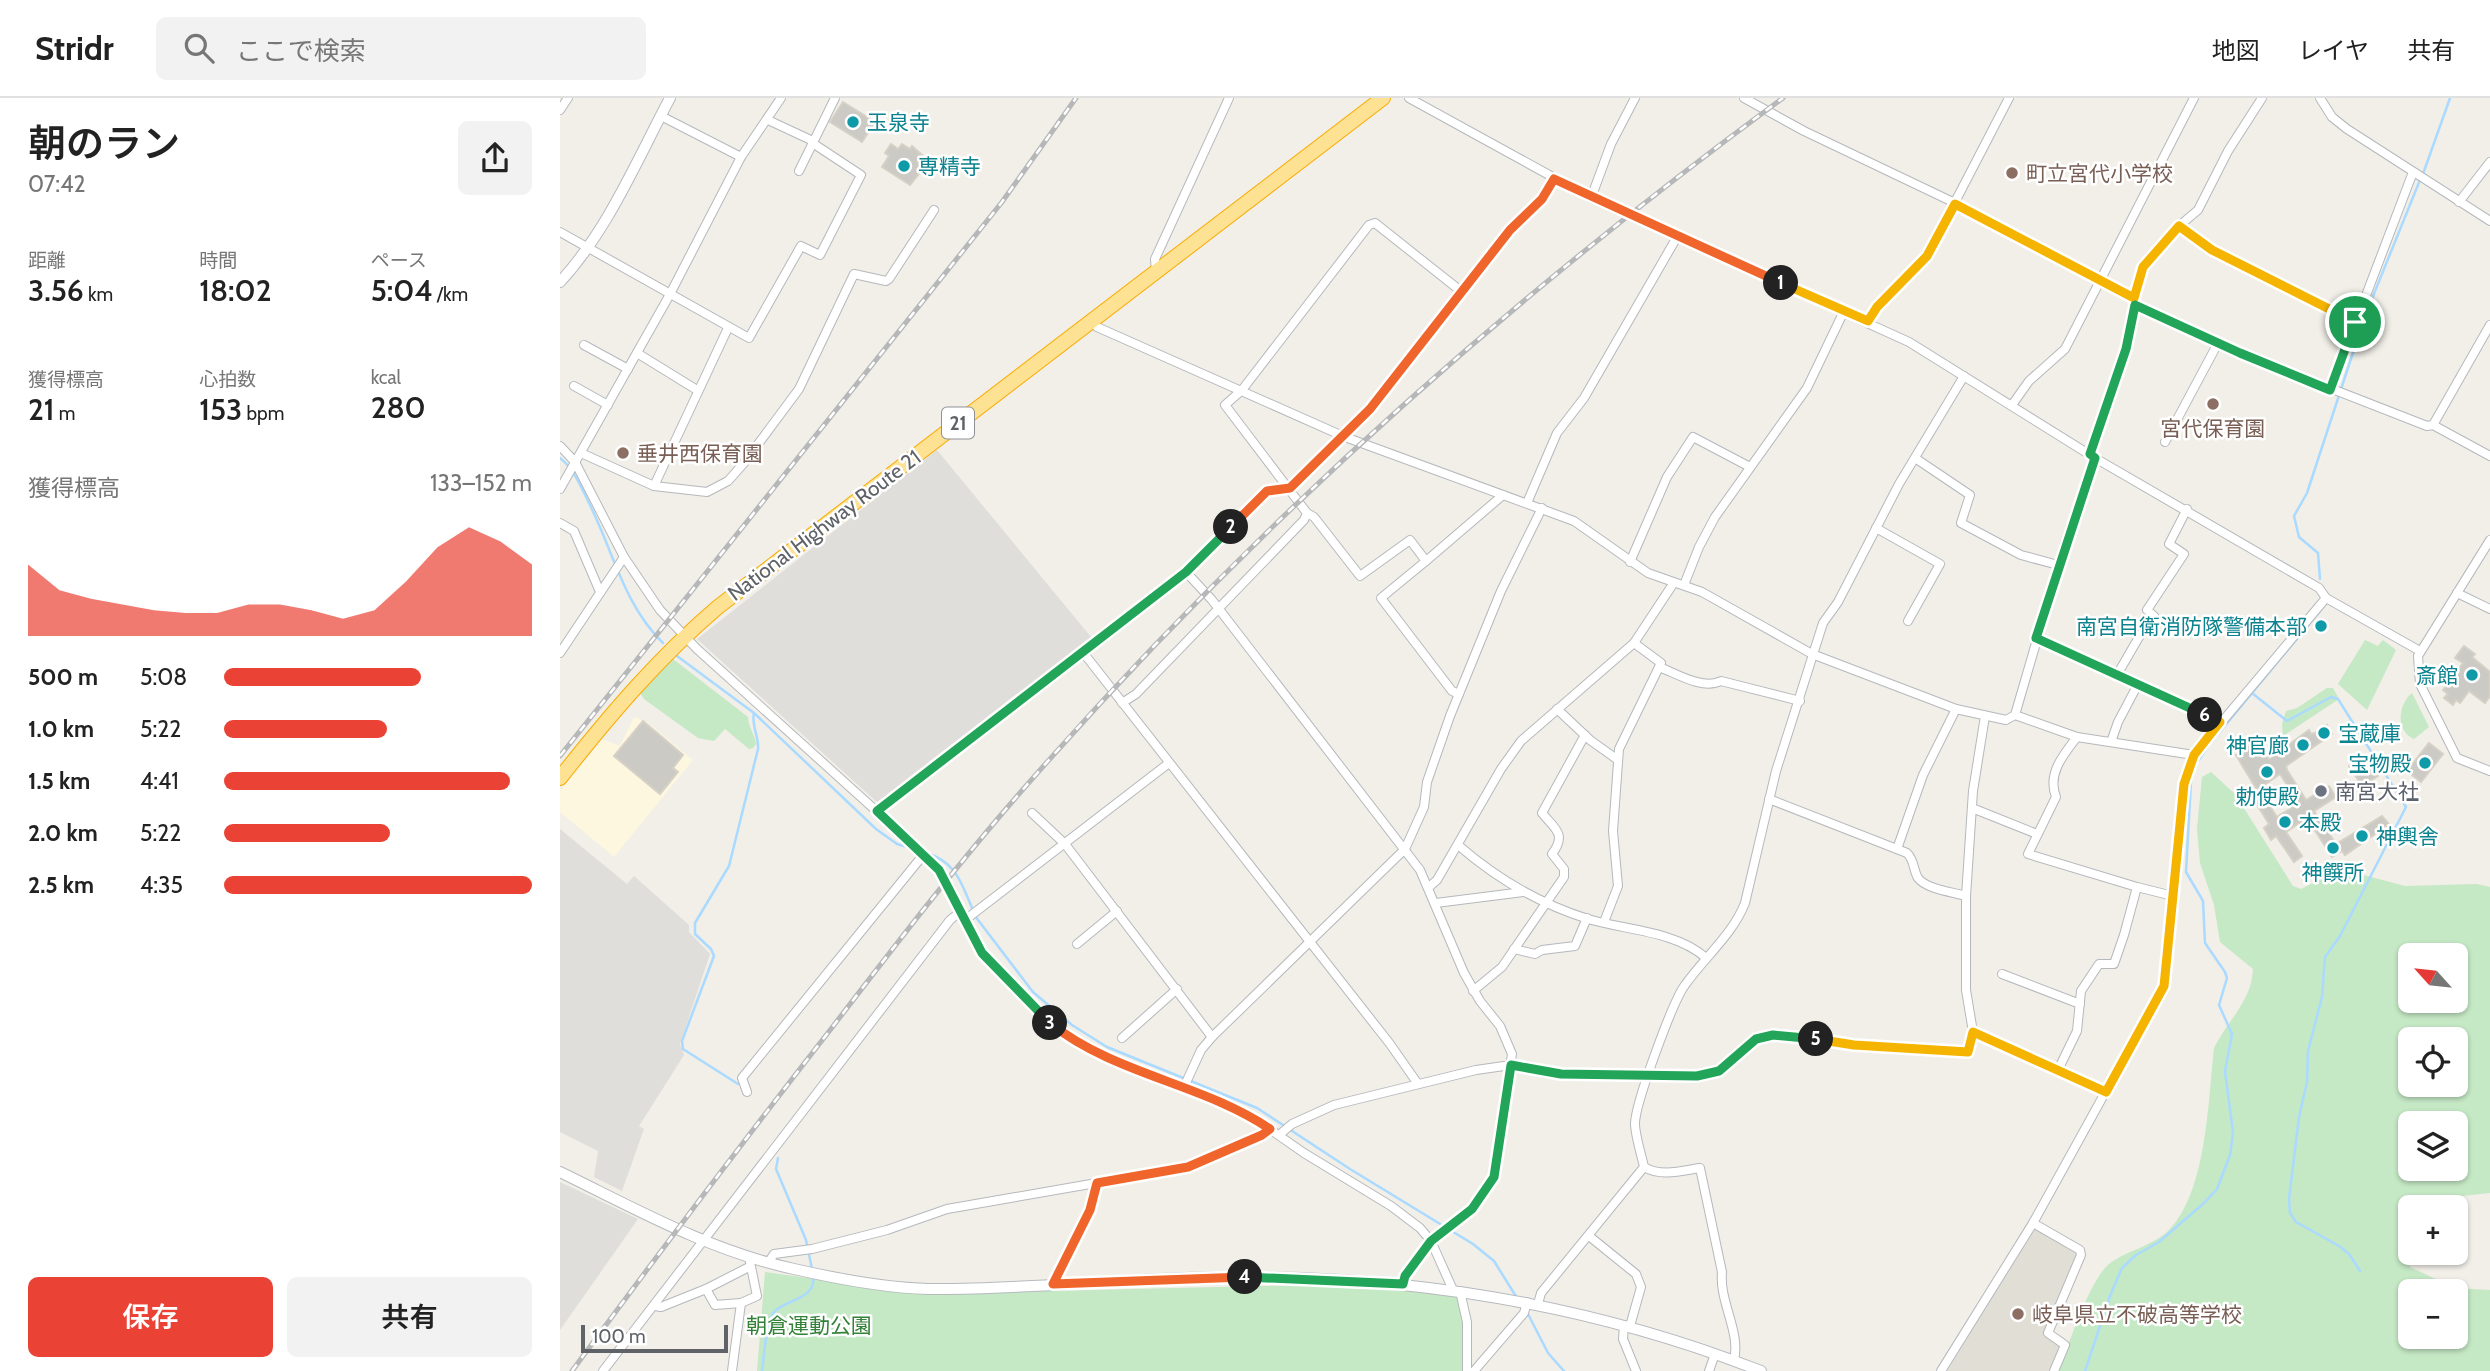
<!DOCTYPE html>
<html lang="ja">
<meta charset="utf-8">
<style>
body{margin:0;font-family:Cabin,"Noto Sans JP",sans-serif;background:#f2f2f2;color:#222;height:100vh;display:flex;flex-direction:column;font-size:26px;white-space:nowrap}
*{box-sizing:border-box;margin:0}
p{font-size:23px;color:#767676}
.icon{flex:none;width:38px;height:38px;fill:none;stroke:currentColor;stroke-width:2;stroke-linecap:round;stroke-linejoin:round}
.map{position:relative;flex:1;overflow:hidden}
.details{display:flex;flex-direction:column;background:#fff;width:560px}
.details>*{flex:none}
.needle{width:46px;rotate:297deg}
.controls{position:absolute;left:1838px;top:845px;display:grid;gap:14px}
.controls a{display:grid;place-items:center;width:70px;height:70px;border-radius:10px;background:#fff;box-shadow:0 2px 5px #0004;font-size:35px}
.scale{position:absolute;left:21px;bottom:18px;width:147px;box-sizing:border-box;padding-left:7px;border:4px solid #5f6368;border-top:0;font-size:19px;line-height:24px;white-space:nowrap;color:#5f6368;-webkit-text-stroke:5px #fff;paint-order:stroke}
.pin{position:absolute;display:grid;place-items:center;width:60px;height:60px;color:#fff;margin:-30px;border:4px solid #fff;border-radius:50%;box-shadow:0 2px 7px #0007}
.km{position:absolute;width:35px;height:35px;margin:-18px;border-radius:50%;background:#222;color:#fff;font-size:19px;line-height:35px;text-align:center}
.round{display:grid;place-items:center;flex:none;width:74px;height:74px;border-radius:10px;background:#f2f2f2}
.summary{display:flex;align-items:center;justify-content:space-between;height:119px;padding:0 28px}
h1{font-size:38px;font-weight:600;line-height:52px}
.stats{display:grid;grid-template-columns:repeat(3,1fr);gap:10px;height:119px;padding:7px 28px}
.stats div{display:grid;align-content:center}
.stats b{font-size:30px;font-weight:600}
.stats small{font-size:19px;font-weight:400}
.stats p{font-size:19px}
.chart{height:196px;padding:14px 28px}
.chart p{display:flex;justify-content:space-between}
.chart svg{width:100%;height:126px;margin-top:7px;fill:#ea4335;opacity:.7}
.cta{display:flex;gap:14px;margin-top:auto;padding:14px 28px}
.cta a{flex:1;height:80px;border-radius:10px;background:#ea4335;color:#fff;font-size:28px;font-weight:600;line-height:80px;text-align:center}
.cta a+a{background:#f2f2f2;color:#222}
ul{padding:0 28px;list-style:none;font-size:23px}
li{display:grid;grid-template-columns:112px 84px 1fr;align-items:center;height:52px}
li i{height:18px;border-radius:9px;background:#ea4335}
header{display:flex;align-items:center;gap:42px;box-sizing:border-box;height:98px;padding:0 35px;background:#fff;border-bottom:2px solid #e0e0e0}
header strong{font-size:33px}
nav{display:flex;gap:38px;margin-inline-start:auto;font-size:24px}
.search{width:490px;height:63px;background:#f2f2f2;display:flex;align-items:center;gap:18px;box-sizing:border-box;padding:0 24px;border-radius:10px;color:#767676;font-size:26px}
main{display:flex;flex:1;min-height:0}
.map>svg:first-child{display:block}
.commercial{fill:#fef7e0}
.industrial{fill:#e0deda}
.education{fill:#e1ded6}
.green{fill:#c5e8c5;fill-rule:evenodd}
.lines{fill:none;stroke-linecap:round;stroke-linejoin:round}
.stream{stroke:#aadaff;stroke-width:2.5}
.building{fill:#cccac5;stroke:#d6d1c6;stroke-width:2}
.street-casing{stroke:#b5b8bc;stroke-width:10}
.secondary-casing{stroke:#b6babf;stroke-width:12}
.highway-casing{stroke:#f9ab00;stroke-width:16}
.street{stroke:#fff;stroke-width:8}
.secondary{stroke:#fff;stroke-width:10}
.highway{stroke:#fde293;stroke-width:14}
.rail-casing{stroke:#b6b7b8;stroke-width:5}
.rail{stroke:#fff;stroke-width:2.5;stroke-dasharray:8;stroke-linecap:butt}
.split-1-casing{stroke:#fff;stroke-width:14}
.split-2-casing{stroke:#fff;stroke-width:14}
.split-3-casing{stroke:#fff;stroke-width:14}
.split-4-casing{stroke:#fff;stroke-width:14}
.split-5-casing{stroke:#fff;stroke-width:14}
.split-6-casing{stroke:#fff;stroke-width:14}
.split-7-casing{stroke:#fff;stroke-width:14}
.split-1{stroke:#f5b400;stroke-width:9}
.split-2{stroke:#f0652b;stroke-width:9}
.split-3{stroke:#22a559;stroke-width:9}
.split-4{stroke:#f0652b;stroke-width:9}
.split-5{stroke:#22a559;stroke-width:9}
.split-6{stroke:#f5b400;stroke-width:9}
.split-7{stroke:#22a559;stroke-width:9}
.culture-dot{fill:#0f9aa8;stroke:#fff;stroke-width:2.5}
.education-dot{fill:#8d6e63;stroke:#fff;stroke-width:2.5}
.worship-dot{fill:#6b7280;stroke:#fff;stroke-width:2.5}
.labels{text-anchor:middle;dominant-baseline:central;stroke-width:5;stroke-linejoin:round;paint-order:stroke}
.shield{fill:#fff;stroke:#8f9295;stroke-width:2}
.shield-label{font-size:19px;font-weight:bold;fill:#5f6368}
.culture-label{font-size:21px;fill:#0d838f;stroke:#fff;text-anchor:start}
.education-label{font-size:21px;fill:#785e54;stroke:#fff;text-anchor:start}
.street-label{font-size:21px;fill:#5f6368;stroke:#fff}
.worship-label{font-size:21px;fill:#5b616d;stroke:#fff;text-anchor:start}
.park-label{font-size:21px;fill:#348238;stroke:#fff}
</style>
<header>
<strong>Stridr</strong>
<div class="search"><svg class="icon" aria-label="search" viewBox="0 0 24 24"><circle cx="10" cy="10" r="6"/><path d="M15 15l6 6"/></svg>ここで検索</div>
<nav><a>地図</a><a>レイヤ</a><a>共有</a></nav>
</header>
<main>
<section class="details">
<div class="summary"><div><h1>朝のラン</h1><p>07:42</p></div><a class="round"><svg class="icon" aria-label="share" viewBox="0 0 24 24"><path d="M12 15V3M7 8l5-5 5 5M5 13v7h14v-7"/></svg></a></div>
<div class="stats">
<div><p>距離</p><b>3.56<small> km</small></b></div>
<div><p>時間</p><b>18:02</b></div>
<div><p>ペース</p><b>5:04<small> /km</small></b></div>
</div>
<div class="stats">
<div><p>獲得標高</p><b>21<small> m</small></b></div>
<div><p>心拍数</p><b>153<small> bpm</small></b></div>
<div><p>kcal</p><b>280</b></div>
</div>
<div class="chart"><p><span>獲得標高</span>133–152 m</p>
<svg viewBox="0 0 160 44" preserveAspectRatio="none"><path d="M0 44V19L10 28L20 31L30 33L40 35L50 36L60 36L70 33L80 33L90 35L100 38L110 35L120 25L130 13L140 6L150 11L160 19V44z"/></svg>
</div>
<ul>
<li><b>500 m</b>5:08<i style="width:64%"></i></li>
<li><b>1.0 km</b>5:22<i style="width:53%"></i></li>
<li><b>1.5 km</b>4:41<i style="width:93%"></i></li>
<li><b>2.0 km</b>5:22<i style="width:54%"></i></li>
<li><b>2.5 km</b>4:35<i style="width:100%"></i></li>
</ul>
<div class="cta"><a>保存</a><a>共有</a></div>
</section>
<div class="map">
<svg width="1930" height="1273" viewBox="0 0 1930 1273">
<rect width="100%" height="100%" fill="#f1efe8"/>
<polygon class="commercial" points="74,619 87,624 133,662 54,759 0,714 0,693 42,641 60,648"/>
<g class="industrial">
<polygon points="377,352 531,539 319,706 137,541"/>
<polygon points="0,731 67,786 74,778 129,827 129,834 150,856 120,946 124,957 79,1028 84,1031 62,1093 34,1079 38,1053 0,1034"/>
<polygon points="0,1084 78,1121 0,1232"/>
</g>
<polygon class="education" points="1475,1129 1519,1154 1485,1236 1503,1248 1492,1273 1387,1273"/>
<g class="green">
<polygon points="1805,542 1818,548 1823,542 1836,552 1807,612 1778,586"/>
<path d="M113,561L188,619C188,629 195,636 196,646L193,650L189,651L165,631L154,643L138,640L84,601L80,595Z"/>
<polygon points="1767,590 1773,590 1779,601 1723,638 1722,626 1726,613 1737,610"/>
<path d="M1852,595L1869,629L1854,641C1835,633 1838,606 1852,595Z"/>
<path d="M1651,674L1675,696L1733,788L1741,791L1781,771L1845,788L1917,786L1930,789V1095L1902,1098L1884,1109L1850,1110L1848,1158L1850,1169L1895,1190L1930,1192V1273H1498C1509,1247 1529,1183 1549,1166C1567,1152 1594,1148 1610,1131C1647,1091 1648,1003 1654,950C1667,923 1692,903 1693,871L1660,844L1654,807L1640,765L1637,731L1642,679ZM1850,858H1895V903H1850ZM1850,942H1895V987H1850ZM1850,1026H1895V1071H1850ZM1850,1194H1895V1239H1850Z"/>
<polygon points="205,1174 361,1196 785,1186 894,1194 904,1210 904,1273 197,1273"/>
</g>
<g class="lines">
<g class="stream">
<polyline points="1863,76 1890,0"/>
<path d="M0,360C14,371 21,389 29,405C53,453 64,507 103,545"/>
<polyline points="1760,481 1758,455 1739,439 1734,418 1747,395 1805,218 1860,82"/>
<polyline points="117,558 194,615 316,731 337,746 354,751"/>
<polyline points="1692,595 1727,623 1771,599 1778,601 1846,709 1780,838 1765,859 1762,899 1748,953 1747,984 1739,1019 1729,1101 1730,1115 1736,1124 1779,1148 1789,1156 1800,1173"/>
<path d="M367,755C397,765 401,785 413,812"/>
<polyline points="415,818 473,894 512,927 547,949 697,1010 790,1071 913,1146 934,1163 957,1200"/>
<path d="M178,986L123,951L122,943L154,858L151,851L135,836V825L169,768L198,651C199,638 191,627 194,615"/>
<polyline points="218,1060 216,1071 246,1142 252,1171"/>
<polyline points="967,1214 988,1255 1004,1273"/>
<path d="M202,1273C204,1260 206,1221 215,1213C228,1201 257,1201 253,1177"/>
<polyline points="1525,1273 1550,1198 1562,1170 1576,1157 1599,1144 1644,1105 1657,1091 1670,1057 1673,1035 1665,973 1672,936 1659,907 1667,880 1665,874 1645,845 1643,803 1626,774 1631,683 1636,666 1649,647 1760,513"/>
</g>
</g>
<g class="building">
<polygon points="283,4 315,24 302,44 270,24"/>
<polygon points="331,46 338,51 342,46 350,51 352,48 369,63 350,87 322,69 329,58 325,55"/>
<polygon points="1904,548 1915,556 1912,559 1930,574 1930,598 1925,605 1909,593 1900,605 1896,602 1893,607 1884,600 1888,596 1883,592 1903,565 1895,560"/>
<polygon points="83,623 123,657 113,670 118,674 100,696 54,658"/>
<polygon points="1767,627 1772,636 1726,668 1727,672 1746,702 1769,688 1776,699 1754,713 1776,746 1822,718 1829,726 1785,757 1782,753 1772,759 1747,720 1726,734 1742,758 1734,764 1716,738 1711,742 1704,730 1709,726 1693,700 1701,695 1717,719 1739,705 1720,676 1697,692 1676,657 1690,648 1693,652 1698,649 1700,652 1703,651 1709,661 1749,632 1751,636 1755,635"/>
<polygon points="1869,645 1883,656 1861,684 1847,673"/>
<polygon points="1805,658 1818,678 1802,688 1789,668"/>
</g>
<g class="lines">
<g class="street-casing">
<g id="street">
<polyline points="849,0 1031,100 1349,244 1535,360 1759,490 1766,500 1860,553"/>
<polyline points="1184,0 1244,33 1395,105 1574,199 1575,207 1566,251 1530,356"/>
<polyline points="1760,0 1772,19 1787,31 1930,123"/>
<polyline points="0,12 8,0"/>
<polyline points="101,18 181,59"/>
<polyline points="239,73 275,0"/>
<polyline points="1031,100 1051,46 1075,0"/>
<polyline points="1899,104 1930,64"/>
<polyline points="1619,128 1652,152 1795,224"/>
<polyline points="0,134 189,240 241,148 260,157 301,77 254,46 253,43 208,22"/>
<polyline points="596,173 595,161 669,0"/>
<polyline points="1574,199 1582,169 1619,128 1638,112 1668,53 1702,0"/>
<polyline points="1575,207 1680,255 1867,328 1873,327 1930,227"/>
<polyline points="531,223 537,229 785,339 1014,423 1088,475 1142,494 1252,556 1396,611 1446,622 1455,617 1506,442 1535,360"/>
<polyline points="1308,223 1317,209 1367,158 1449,0"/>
<polyline points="24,247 68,271"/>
<polyline points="77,255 137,292"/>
<polyline points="14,288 48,307"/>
<polyline points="1770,292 1853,74"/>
<polyline points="1452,307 1469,283 1505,251 1634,0"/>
<polyline points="1873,327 1930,358"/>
<polyline points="1605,344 1658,245"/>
<polyline points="0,348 15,364 64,459 100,512 137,551 364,756 390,789 422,855 484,920 523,948 560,966 624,989 641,952 652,939 845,751 864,709 867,684 890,618 941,493 982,410"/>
<polyline points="21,355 94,388 147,394 168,383 184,365 239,291 294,176 326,183 329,181 374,112"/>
<polyline points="1355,360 1410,397 1401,425 1461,457 1498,467"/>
<polyline points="94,388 168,230"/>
<polyline points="0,391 109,198 181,59 221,0"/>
<polyline points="967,405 997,335 1024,300 1117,139"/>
<polyline points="747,415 754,419 800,478 850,442 866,463 821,500 892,593 899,596"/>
<polyline points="0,425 14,433 40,494"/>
<polyline points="1316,430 1380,466 1348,523"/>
<polyline points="1930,442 1858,558 1860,586 1897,660 1930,673"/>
<polyline points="866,463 943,397"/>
<polyline points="1070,464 1107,379 1133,339 1190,369"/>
<polyline points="626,474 652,502 860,772 904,875 920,903 940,928 952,956 934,1079 912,1111 871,1143 845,1178 843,1186"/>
<polyline points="1124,487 1139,449 1155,419 1247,290 1284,213"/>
<polyline points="1897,495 1930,511"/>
<polyline points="1476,540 1660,624"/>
<polyline points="522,553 830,946 858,986"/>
<polyline points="0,555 64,459"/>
<path d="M1099,569C1118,576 1142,592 1161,583L1240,603"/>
<polyline points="1557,577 1579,539 1594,518 1587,512 1624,456 1609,446 1627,411"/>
<polyline points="562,605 576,596 744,422 747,415 665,307 682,292 809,127 815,125 902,194"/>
<polyline points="997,611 1030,642 1058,662"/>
<polyline points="1455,617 1517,639 1634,657"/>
<path d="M1517,639C1503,657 1487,676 1496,699L1468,756L1577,789"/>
<polyline points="1551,644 1558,624 1577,588"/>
<path d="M1209,701L1347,755C1355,763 1353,772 1358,780C1366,791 1393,794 1406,798"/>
<polyline points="1412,710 1477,736"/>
<polyline points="317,713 626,474 707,393 730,390 810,311 950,132 982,101 994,81"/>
<polyline points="472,715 505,746 652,939"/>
<path d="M898,747C936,780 980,806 1028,821C1065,832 1115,833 1145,859"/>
<polyline points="1337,751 1363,677 1396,611"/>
<polyline points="869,789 877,782 941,671 961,643 1074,545 1113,486"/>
<polyline points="876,805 963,794"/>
<polyline points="405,822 609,665"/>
<polyline points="1044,824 1058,788 1053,733 1059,651 1101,565 1074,545"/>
<polyline points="517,846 557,813"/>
<polyline points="954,851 975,856 982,852 1015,848 1027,820"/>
<polyline points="1442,876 1520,906"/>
<path d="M913,893L942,869L1004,779V771L992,756C1007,736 995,731 982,715L1025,637"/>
<polyline points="1413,934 1546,994"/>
<polyline points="562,940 617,891"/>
<polyline points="1498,972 1517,933 1521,893 1539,866 1554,866 1564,837 1577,789 1613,798"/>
<polyline points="624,989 691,1018 744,1055 831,1108 860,1130 871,1143 893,1192"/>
<polyline points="187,994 182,980 364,756"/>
<polyline points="719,1037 732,1026 774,1007 916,972 951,967 1001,976 1137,978 1159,973 1196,941 1213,937 1294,947 1408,954 1413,934 1406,892 1406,798 1413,693 1425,618"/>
<path d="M1084,1069C1101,1079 1121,1073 1140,1070L1162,1174C1159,1204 1181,1234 1174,1262"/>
<polyline points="1473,1125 1520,1152 1521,1157 1488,1235 1505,1247 1494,1273"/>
<polyline points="1029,1138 1076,1176 1081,1189 1070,1228"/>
<polyline points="208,1165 214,1156 252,1151 327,1132 387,1111 628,1069 711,1031"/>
<polyline points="493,1187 530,1112 537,1085"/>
<polyline points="146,1191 155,1207 181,1205"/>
<polyline points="900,1193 907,1224 907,1273"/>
<path d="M978,1206L981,1195L1084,1069C1081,1055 1076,1041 1075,1027C1074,1008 1113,903 1125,887C1144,860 1173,836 1185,805L1216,673L1263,525L1278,504L1339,386L1404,278"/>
<polyline points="95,1208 101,1209 146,1191 189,1169"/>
<polyline points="1064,1227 1063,1241 1076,1273"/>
<polyline points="43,1273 390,822 401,813"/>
<polyline points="172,1273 181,1205 197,1198 189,1159"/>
<polyline points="914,1273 964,1215 967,1204"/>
<polyline points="1149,1273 1155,1256"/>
<polyline points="1381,1273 1473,1125 1604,888 1624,686 1634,657 1766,500"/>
</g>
</g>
<g class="secondary-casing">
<g id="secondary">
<path d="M0,184C48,132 77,62 110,0"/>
<path d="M0,1074C76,1111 150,1153 234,1171C278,1181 324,1190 369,1191C474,1192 580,1178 685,1179C863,1179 1035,1208 1201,1273"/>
</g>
</g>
<g class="highway-casing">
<path id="highway" d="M0,680C49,618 98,560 158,509L823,0"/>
</g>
<use href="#street" class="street"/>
<use href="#secondary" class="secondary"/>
<use href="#highway" class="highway"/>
<g class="rail-casing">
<g id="rail">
<polyline points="0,658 442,104 516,0"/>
<path d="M12,1273C98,1156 185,1041 274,927C330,854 386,781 446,711C676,444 938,209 1223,0"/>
</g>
</g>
<use href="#rail" class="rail"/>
</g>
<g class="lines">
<g class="split-1-casing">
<polyline id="split-1" points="1221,185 1308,223 1317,209 1367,158 1395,106 1574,200 1583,169 1619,128 1652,152 1795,224"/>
</g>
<g class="split-2-casing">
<polyline id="split-2" points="671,429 707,393 730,390 810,311 950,132 982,101 994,81 1221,185"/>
</g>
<g class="split-3-casing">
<polyline id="split-3" points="490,925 422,855 379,772 317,713 626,474 671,429"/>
</g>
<g class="split-4-casing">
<path id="split-4" d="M490,925C555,977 642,985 710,1031L702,1037L628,1069L537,1085L530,1112L493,1186L685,1179"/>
</g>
<g class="split-5-casing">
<polyline id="split-5" points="685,1179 843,1186 845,1178 871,1143 912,1111 934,1079 951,967 1001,976 1137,978 1159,973 1196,941 1213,937 1256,941"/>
</g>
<g class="split-6-casing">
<polyline id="split-6" points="1256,941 1294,947 1408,954 1413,934 1546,994 1604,888 1624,686 1634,657 1660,624 1645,617"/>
</g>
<g class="split-7-casing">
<polyline id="split-7" points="1645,617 1476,540 1535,360 1530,356 1566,251 1575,207 1680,255 1770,292 1795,224"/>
</g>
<use href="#split-1" class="split-1"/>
<use href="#split-2" class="split-2"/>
<use href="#split-3" class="split-3"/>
<use href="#split-4" class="split-4"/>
<use href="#split-5" class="split-5"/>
<use href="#split-6" class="split-6"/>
<use href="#split-7" class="split-7"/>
</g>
<g class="culture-dot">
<circle cx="293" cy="24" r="7"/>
<circle cx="344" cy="68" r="7"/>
<circle cx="1761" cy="528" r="7"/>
<circle cx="1912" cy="577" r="7"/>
<circle cx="1764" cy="635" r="7"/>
<circle cx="1743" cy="647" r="7"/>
<circle cx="1865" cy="665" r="7"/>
<circle cx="1707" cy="674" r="7"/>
<circle cx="1725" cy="724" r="7"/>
<circle cx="1802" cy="738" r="7"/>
<circle cx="1773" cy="750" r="7"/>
</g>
<g class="education-dot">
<circle cx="1452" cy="75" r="7"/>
<circle cx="1653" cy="306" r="7"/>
<circle cx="63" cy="355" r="7"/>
<circle cx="1458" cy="1216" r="7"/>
</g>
<circle class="worship-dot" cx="1761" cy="693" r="7"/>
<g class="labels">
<rect class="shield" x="382" y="309.5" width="32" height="31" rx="5"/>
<g class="shield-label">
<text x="398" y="325">21</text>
</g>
<g class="culture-label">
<text x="307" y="24">玉泉寺</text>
<text x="358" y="68">専精寺</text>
<text x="1747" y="528" text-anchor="end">南宮自衛消防隊警備本部</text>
<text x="1898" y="577" text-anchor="end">斎館</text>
<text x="1778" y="635">宝蔵庫</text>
<text x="1729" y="647" text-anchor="end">神官廊</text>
<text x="1851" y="665" text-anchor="end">宝物殿</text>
<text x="1707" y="698" text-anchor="middle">勅使殿</text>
<text x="1739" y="724">本殿</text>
<text x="1816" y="738">神輿舎</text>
<text x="1773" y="774" text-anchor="middle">神饌所</text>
</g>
<g class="education-label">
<text x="1466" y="75">町立宮代小学校</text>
<text x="1653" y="330" text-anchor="middle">宮代保育園</text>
<text x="77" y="355">垂井西保育園</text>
<text x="1472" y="1216">岐阜県立不破高等学校</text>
</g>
<g class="street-label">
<text transform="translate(264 427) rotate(-37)">National Highway Route 21</text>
</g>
<g class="worship-label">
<text x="1775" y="693">南宮大社</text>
</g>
<g class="park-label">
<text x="249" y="1227">朝倉運動公園</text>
</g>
</g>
</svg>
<div class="controls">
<a><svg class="needle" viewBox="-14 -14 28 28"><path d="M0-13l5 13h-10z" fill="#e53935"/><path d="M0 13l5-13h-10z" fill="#767676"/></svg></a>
<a><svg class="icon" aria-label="locate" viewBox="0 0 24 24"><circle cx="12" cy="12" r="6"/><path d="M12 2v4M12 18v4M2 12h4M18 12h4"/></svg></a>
<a><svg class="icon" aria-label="layers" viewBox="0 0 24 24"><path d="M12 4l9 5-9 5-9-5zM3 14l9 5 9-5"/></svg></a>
<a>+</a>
<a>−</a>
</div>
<div class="scale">100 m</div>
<div class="pin" style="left:1795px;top:224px;background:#1e9e55"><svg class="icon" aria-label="arrive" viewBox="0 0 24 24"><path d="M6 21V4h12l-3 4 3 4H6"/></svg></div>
<b class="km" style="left:1221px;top:185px">1</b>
<b class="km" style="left:671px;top:429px">2</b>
<b class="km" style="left:490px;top:925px">3</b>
<b class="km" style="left:685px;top:1179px">4</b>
<b class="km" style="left:1256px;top:941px">5</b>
<b class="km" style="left:1645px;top:617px">6</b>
</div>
</main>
